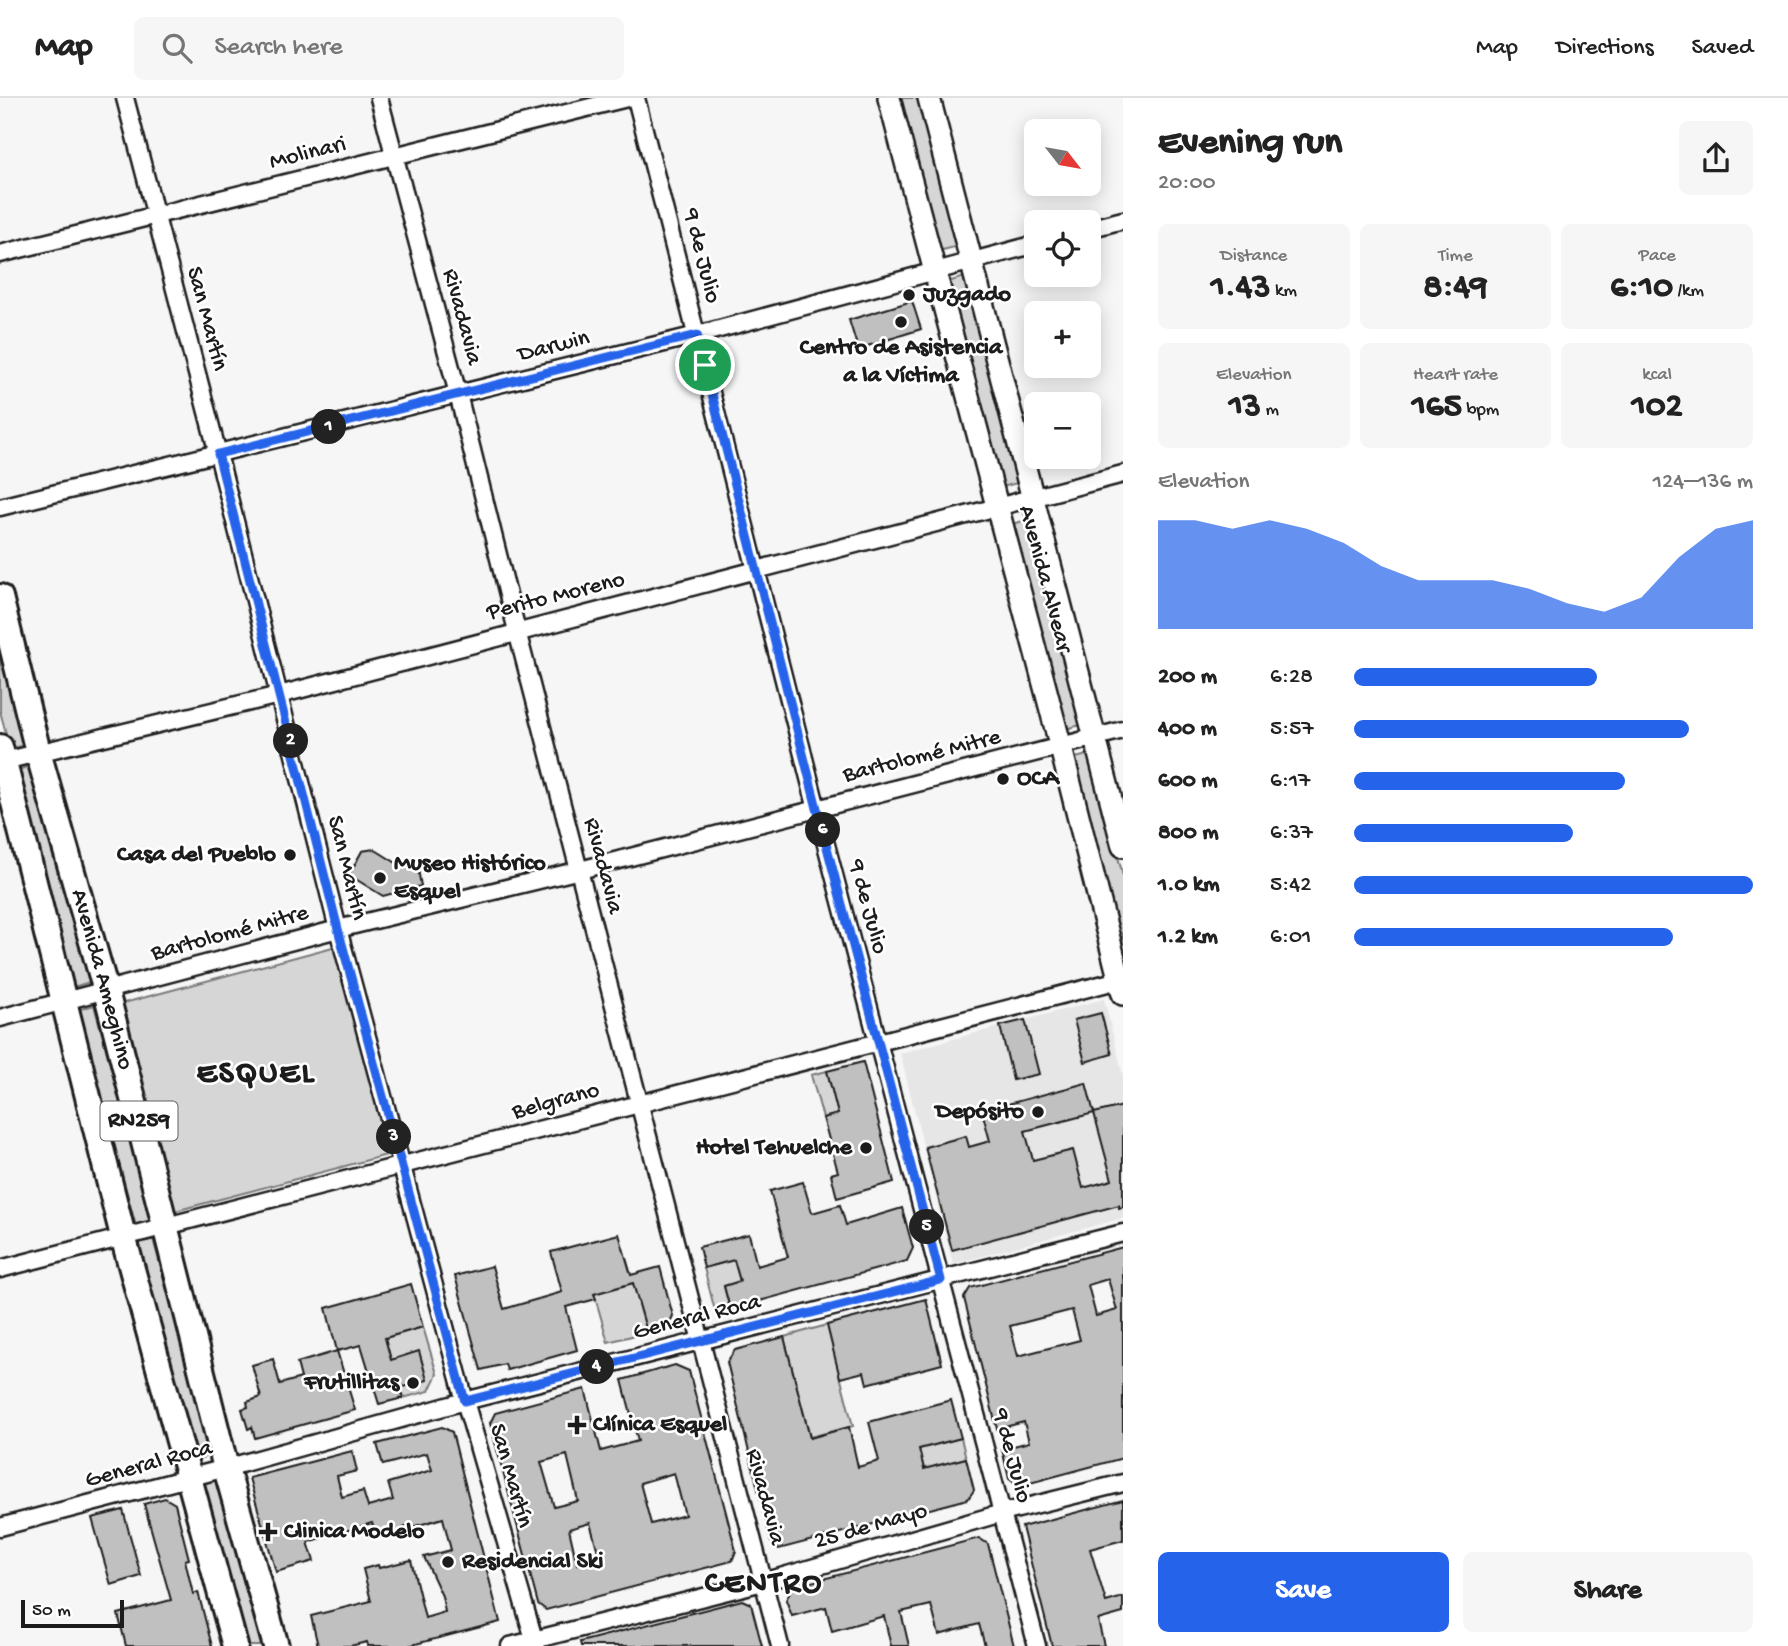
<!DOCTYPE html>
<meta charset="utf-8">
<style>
body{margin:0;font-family:"Gochi Hand",sans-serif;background:#f6f6f6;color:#222;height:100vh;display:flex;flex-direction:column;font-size:26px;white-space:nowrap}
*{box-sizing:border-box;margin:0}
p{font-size:23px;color:#767676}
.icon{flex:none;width:38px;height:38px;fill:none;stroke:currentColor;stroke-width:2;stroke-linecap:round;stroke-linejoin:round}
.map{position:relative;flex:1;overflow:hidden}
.drawer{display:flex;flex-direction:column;background:#fff;width:665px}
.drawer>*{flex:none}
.needle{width:46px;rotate:121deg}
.buttons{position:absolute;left:1024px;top:21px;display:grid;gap:14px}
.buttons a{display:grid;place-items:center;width:77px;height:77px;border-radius:10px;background:#fff;box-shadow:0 4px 18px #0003;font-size:35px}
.scale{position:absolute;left:21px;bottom:18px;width:103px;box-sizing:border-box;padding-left:7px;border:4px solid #1c1c1c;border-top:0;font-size:19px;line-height:24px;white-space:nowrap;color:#1c1c1c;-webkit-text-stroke:5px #fff;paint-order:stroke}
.pin{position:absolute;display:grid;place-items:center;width:60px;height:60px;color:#fff;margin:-30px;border:4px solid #fff;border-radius:50%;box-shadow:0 2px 7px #0007}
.km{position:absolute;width:35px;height:35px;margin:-18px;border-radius:50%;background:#222;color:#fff;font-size:19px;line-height:35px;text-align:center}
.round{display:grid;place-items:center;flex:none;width:74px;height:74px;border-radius:10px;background:#f6f6f6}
.overview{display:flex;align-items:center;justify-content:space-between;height:119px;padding:0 35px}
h1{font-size:38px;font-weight:800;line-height:52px}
.figures{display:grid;grid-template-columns:repeat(3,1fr);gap:10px;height:119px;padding:7px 35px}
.figures div{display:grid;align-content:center;border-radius:10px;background:#f6f6f6;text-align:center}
.figures b{font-size:35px;font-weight:800}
.figures small{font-size:19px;font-weight:400}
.figures p{font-size:19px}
.chart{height:196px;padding:14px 35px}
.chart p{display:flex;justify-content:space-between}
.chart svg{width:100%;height:126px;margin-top:7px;fill:#2563eb;opacity:.7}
.action{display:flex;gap:14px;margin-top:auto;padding:14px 35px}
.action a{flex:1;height:80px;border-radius:10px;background:#2563eb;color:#fff;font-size:28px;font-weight:800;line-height:80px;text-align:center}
.action a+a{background:#f6f6f6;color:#222}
ul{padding:0 35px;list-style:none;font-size:23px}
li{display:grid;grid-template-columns:112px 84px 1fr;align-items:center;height:52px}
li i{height:18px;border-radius:9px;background:#2563eb}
header{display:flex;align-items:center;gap:42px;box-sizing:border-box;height:98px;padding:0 35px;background:#fff;border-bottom:2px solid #e0e0e0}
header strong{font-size:33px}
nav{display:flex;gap:38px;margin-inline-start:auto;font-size:24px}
.search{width:490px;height:63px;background:#f6f6f6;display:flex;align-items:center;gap:18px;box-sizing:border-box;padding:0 24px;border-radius:10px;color:#767676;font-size:26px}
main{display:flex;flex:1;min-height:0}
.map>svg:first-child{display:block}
.built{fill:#e6e6e6}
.green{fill:#d6d6d6;stroke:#797979;stroke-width:2}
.building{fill:#c0c0c0;stroke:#1c1c1c;stroke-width:2;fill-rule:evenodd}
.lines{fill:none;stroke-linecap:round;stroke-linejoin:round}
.minor-casing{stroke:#1c1c1c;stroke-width:21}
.major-casing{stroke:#1c1c1c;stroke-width:26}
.highway-casing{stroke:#1c1c1c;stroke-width:30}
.minor{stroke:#fff;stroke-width:16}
.major{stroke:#fff;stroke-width:21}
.highway{stroke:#fff;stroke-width:24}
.route-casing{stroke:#fff;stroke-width:14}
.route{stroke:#2563eb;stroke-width:9}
.poi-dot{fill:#1c1c1c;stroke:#fff;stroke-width:2.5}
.labels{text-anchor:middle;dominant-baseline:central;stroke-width:5;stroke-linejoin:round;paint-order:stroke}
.shield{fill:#fff;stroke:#606060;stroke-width:2}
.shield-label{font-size:23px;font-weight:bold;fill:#1c1c1c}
.street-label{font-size:24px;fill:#1c1c1c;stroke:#fff}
.poi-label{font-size:24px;font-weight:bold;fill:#1c1c1c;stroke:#fff;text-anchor:start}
.district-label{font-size:32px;font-weight:bold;letter-spacing:2px;fill:#1c1c1c;stroke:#fff}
</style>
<header>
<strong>Map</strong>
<div class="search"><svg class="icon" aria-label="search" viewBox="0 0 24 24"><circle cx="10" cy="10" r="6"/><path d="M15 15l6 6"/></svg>Search here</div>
<nav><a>Map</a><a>Directions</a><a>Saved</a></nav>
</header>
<main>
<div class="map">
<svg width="1123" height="1548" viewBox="0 0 1123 1548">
<rect width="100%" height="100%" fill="#f6f6f6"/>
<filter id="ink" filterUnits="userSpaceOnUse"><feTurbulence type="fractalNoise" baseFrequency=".0143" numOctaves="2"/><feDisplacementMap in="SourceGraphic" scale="14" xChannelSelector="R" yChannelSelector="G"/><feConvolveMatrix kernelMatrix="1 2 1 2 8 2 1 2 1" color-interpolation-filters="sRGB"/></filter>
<g filter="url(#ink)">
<polygon class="built" points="1104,901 1123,977 1123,1120 953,1166 900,955"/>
<g class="green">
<polygon points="895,0 919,0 958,148 935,154"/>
<polygon points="967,178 1021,384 998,390 945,185"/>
<polygon points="1031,421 1084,626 1062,632 1008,427"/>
<polygon points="0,547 27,646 10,651 0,613"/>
<polygon points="1091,656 1123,778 1123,867 1068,662"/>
<polygon points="31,668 90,884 73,889 14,673"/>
<polygon points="344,846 398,1054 175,1113 120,906"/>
<polygon points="94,907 153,1123 136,1128 77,912"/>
<polygon points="827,973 838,1016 823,1020 811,977"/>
<polygon points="153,1141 212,1357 195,1362 136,1146"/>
<polygon points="595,1142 609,1192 633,1185 647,1234 608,1244 580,1147"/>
<polygon points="734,1162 740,1183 724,1189 730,1211 721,1214 714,1209 704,1170"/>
<polygon points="827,1227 853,1328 810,1339 784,1239"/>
<polygon points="423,1229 437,1276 429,1293 403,1300 400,1290 427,1281 419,1254 391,1262 385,1240"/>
<polygon points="961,1340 966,1360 935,1368 927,1383 919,1351"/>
<polygon points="216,1381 261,1548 244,1548 200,1386"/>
</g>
<g class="building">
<polygon points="912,203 921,231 858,251 849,222"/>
<polygon points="374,751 398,766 407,764 409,771 418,771 421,788 383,798 349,777 362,753"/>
<polygon points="1101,915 1112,956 1085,964 1074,922"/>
<polygon points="1025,922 1039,976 1013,982 1000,928"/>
<polygon points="863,964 894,1084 837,1100 831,1076 838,1074 823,1020 838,1016 827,973"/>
<path d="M1086,985L1094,1015L1123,1008V1109L1119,1110V1107L952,1152L925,1049L966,1038L969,1049L990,1043L982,1013ZM1094,1015L1112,1082L1083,1090L1073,1052L1033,1062L1025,1033Z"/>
<polygon points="803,1084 812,1115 840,1107 846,1127 902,1110 913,1150 907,1163 730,1211 724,1188 740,1183 734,1162 704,1170 699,1149 749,1136 757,1168 788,1159 770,1093"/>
<polygon points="619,1136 631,1177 660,1169 673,1218 668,1228 647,1234 633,1185 594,1196 596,1201 566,1209 577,1252 507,1272 505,1266 481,1272 455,1178 492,1168 504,1211 562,1194 551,1154"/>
<path d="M1123,1149V1360L1019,1388L1009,1381L1002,1351L1029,1344L1024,1324L997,1331L964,1200L970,1190ZM1108,1181L1117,1212L1096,1218L1088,1187ZM1072,1212L1080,1242L1018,1258L1010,1228Z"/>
<polygon points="411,1186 423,1229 385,1240 391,1262 419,1253 427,1282 400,1290 403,1300 379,1306 361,1247 337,1253 326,1210"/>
<polygon points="926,1201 942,1266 867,1286 864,1274 840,1280 827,1227"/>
<polygon points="784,1239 810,1340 849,1329 858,1369 879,1363 869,1324 951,1302 961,1340 919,1351 924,1371 966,1360 974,1392 968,1401 779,1451 771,1444 727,1264 735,1252"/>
<polygon points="337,1253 355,1312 255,1340 252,1329 248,1331 242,1311 248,1309 247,1304 261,1299 252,1267 273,1261 280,1286 301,1280 297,1265"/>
<path d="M675,1267L689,1273L736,1453L732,1463L546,1512L538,1506L490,1325L495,1315L585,1291L601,1353L638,1343L622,1282ZM567,1357L578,1403L554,1409L541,1364ZM674,1375L685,1417L651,1426L640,1385ZM590,1425L600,1461L577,1466L569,1431Z"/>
<polygon points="442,1329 452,1334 500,1524 408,1548 368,1548 367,1544 350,1548 318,1548 311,1518 371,1503 363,1471 378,1467 379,1470 411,1462 425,1520 445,1514 442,1498 424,1459 451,1452 443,1420 412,1429 411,1427 403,1430 404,1432 377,1440 372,1425 308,1444 314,1463 276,1474 249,1380 352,1353 357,1373 337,1378 342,1399 363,1393 368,1409 393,1402 388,1385 432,1372 427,1355 383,1367 377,1346"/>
<polygon points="165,1400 175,1406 189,1461 185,1462 193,1496 198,1494 212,1548 126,1548 118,1516 171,1502 144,1406"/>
<polygon points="1123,1402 1123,1442 1090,1451 1106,1504 1123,1499 1123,1515 1098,1522 1104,1548 1052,1548 1022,1429"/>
<polygon points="123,1412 141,1478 111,1487 92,1420"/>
<polygon points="979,1440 988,1446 1014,1548 985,1548 979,1526 939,1537 931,1507 901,1514 909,1548 891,1548 884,1518 832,1533 826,1509 792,1518 786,1502 792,1489"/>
<polygon points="742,1502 751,1506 762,1548 581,1548 580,1544"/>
</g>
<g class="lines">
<g class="minor-casing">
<g id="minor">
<polyline points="125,0 218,356 338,831 465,1303 536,1548"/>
<polyline points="379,0 458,296 517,533 780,1548"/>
<polyline points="636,0 824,739 1037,1548"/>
<polyline points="1088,131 1123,122"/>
<polyline points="0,156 627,0"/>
<polyline points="0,409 697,237 1036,146"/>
<polyline points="0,664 279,597 1123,376"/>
<polyline points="0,920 338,831 580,772 1123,632"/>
<polyline points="0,1171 1123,881"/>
<polyline points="0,1429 226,1370 465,1303 1123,1135"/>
<polyline points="510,1548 763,1484 1002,1415 1123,1385"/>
</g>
</g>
<g class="major-casing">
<g id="major">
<polyline points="889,0 1060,646 1123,896"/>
<polyline points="929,0 1123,748"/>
</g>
</g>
<g class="highway-casing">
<g id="highway">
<path id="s1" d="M0,499L38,654L106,893L226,1370L276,1548"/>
<polyline points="0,649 123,1138 235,1548"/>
</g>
</g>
<use href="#minor" class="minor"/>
<use href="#major" class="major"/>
<use href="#highway" class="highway"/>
</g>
</g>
<g class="lines" filter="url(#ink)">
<g class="route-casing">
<polygon id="route" points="697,237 824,738 941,1182 465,1303 338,831 218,356"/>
</g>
<use href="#route" class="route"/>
</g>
<g class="poi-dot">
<circle cx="909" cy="197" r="7"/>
<circle cx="901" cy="224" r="7"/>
<circle cx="1003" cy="681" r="7"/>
<circle cx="290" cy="757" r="7"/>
<circle cx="380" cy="780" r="7"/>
<circle cx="1038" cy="1014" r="7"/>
<circle cx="866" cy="1050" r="7"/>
<circle cx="413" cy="1285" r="7"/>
<path d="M573.5 1316.5h7v7h7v7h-7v7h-7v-7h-7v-7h7z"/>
<path d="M264.5 1423.5h7v7h7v7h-7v7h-7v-7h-7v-7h7z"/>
<circle cx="448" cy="1464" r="7"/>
</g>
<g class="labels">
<rect class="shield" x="100.5" y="1003.5" width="77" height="39" rx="5"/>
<g class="shield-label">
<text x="139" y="1023">RN259</text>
</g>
<g class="street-label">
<text transform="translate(308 56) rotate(-14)">Molinari</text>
<text transform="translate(701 158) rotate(76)">9 de Julio</text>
<text transform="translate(461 219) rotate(75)">Rivadavia</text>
<text transform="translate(206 221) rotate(75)">San Martín</text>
<text transform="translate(554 249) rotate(-14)">Darwin</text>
<text transform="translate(1044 481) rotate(75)">Avenida Alvear</text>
<text transform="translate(556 499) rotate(-14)">Perito Moreno</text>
<text transform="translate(922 659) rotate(-14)">Bartolomé Mitre</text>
<text transform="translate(602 768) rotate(75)">Rivadavia</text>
<text transform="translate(346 770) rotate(76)">San Martín</text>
<text transform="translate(867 809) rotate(75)">9 de Julio</text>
<text transform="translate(230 836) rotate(-15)">Bartolomé Mitre</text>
<text stroke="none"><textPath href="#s1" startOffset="396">Avenida Ameghino</textPath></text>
<text transform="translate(556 1004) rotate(-15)">Belgrano</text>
<text transform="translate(697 1220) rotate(-14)">General Roca</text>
<text transform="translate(1011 1358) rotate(75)">9 de Julio</text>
<text transform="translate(149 1367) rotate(-15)">General Roca</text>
<text transform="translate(510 1378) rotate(74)">San Martín</text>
<text transform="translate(764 1399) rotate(75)">Rivadavia</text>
<text transform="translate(871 1429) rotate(-16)">25 de Mayo</text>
</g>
<g class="poi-label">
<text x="923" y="197">Juzgado</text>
<text x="901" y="250" text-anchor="middle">Centro de Asistencia<tspan x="901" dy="28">a la Víctima</tspan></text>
<text x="1017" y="681">OCA</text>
<text x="276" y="757" text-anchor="end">Casa del Pueblo</text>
<text x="394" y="766">Museo Histórico<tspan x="394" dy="28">Esquel</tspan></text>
<text x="1024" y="1014" text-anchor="end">Depósito</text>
<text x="852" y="1050" text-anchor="end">Hotel Tehuelche</text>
<text x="399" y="1285" text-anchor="end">Frutillitas</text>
<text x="593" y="1327">Clínica Esquel</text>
<text x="284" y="1434">Clinica Modelo</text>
<text x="462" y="1464">Residencial Ski</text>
</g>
<g class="district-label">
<text x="256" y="977">ESQUEL</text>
<text x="764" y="1487">CENTRO</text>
</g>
</g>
</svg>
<div class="buttons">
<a><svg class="needle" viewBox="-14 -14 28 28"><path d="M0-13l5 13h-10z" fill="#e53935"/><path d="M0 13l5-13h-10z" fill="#767676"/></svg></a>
<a><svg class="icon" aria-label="locate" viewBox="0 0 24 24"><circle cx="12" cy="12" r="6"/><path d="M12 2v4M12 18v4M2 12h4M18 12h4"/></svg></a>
<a>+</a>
<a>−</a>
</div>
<div class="scale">50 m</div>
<div class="pin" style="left:705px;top:267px;background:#1e9e55"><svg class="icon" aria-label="arrive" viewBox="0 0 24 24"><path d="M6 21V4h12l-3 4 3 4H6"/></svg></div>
<b class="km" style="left:329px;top:329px">1</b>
<b class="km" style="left:291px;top:643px">2</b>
<b class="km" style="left:394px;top:1039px">3</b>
<b class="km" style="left:597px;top:1269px">4</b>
<b class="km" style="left:927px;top:1129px">5</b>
<b class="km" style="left:823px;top:732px">6</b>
</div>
<section class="drawer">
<div class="overview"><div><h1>Evening run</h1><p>20:00</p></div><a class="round"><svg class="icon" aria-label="share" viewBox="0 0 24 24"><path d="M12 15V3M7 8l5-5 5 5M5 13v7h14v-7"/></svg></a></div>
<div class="figures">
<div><p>Distance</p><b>1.43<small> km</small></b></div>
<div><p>Time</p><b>8:49</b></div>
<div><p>Pace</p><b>6:10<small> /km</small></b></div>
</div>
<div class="figures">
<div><p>Elevation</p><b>13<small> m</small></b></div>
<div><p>Heart rate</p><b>165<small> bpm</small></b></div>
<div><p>kcal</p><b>102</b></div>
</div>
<div class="chart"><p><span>Elevation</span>124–136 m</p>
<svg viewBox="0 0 160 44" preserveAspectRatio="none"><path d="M0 44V6L10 6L20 9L30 6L40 9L50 14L60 22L70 27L80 27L90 27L100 30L110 35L120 38L130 33L140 19L150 9L160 6V44z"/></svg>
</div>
<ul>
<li><b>200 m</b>6:28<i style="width:61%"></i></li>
<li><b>400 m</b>5:57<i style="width:84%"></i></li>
<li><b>600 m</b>6:17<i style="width:68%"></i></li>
<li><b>800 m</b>6:37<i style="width:55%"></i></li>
<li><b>1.0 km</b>5:42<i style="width:100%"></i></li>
<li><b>1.2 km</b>6:01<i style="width:80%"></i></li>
</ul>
<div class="action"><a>Save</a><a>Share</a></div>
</section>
</main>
